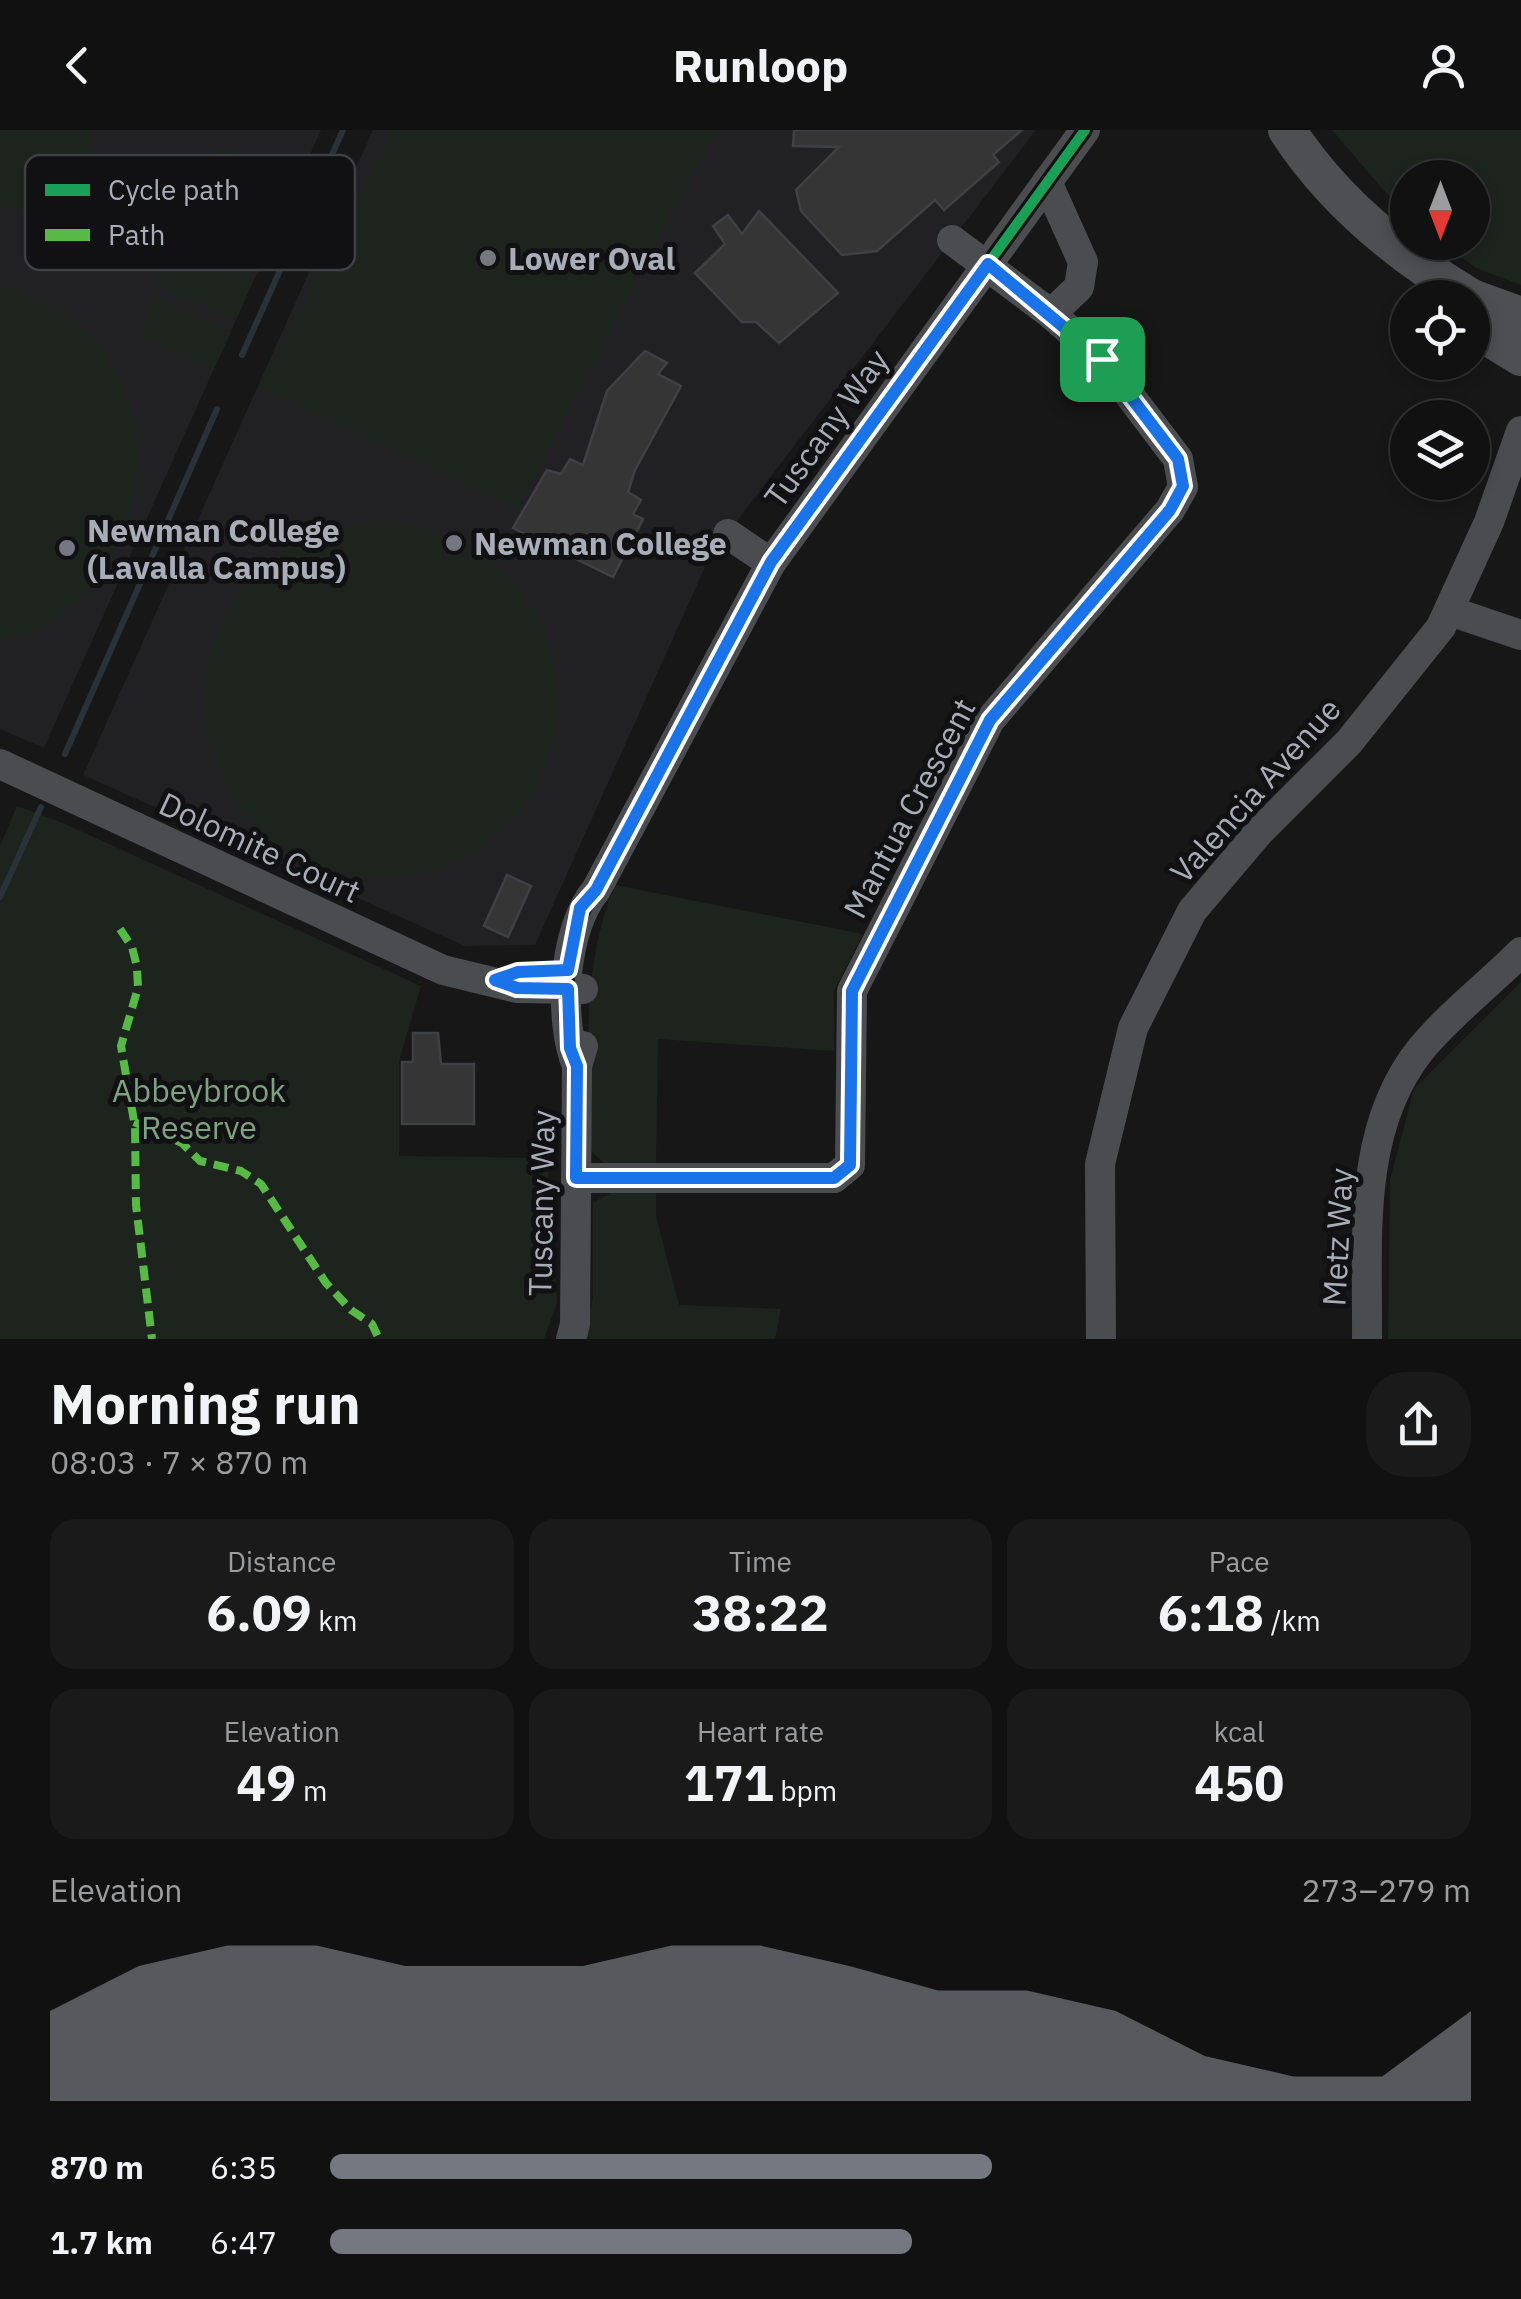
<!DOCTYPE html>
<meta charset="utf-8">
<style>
body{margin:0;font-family:"IBM Plex Sans",sans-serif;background:#1a1a1a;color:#f1f3f6;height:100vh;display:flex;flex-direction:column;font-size:38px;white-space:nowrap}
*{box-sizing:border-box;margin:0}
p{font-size:32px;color:#9c9d9f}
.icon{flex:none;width:55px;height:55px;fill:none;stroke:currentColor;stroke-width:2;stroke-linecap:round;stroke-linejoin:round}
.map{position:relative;height:1209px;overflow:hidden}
.panel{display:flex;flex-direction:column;background:#111;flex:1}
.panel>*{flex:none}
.needle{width:65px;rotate:180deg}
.buttons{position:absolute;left:1390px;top:30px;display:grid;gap:20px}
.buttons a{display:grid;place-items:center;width:100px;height:100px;border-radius:50%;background:#111;box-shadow:0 5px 15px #0003,0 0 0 2px #303131;font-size:50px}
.pin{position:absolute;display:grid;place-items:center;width:85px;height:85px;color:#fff;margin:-42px;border-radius:20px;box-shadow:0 5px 15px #0006}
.round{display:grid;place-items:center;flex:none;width:105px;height:105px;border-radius:40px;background:#1a1a1a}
.summary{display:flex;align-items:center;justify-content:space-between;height:170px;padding:0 50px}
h1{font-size:55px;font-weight:700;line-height:75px}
.stats{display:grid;grid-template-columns:repeat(3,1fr);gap:15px;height:170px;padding:10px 50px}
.stats div{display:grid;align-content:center;border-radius:25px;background:#1a1a1a;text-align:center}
.stats b{font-size:50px;font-weight:700}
.stats small{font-size:28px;font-weight:400}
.stats p{font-size:28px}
.chart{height:280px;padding:20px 50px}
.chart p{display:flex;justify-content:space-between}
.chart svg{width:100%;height:180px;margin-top:10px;fill:#757880;opacity:.7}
ul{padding:0 50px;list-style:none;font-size:32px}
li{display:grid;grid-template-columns:160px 120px 1fr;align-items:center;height:75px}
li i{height:25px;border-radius:12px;background:#757880}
header{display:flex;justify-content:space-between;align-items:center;height:130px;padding:0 50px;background:#111;font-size:45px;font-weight:700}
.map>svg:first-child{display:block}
.built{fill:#212123}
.green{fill:#1d241e}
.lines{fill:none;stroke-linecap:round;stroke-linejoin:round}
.stream{stroke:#2a3239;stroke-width:6}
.building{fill:#353536;stroke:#3f4043;stroke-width:2.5}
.minor{stroke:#4b4c50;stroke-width:30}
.major{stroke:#4d4f52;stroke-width:38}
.quiet{stroke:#58b947;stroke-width:8;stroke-dasharray:15 8;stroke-linecap:butt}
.cycleway-casing{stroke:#111113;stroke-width:16}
.cycleway{stroke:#1a9f57;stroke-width:10}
.route-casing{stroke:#fff;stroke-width:20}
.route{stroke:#1a73e8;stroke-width:12}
.poi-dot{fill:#757880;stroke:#111113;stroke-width:4}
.labels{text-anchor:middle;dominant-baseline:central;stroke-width:10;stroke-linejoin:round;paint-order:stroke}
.poi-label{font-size:32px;font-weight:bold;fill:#a8adb8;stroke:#111113;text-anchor:start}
.street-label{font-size:32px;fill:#a8adb8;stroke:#111113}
.park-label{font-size:32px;fill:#7fa381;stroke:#111113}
.key{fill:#111113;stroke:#3e4045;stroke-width:2.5}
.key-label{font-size:28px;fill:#a8adb8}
</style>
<header><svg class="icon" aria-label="back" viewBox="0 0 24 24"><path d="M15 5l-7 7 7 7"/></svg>Runloop<svg class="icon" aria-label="person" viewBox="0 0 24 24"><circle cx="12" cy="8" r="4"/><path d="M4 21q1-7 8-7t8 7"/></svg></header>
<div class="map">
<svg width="1521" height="1209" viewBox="0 0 1521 1209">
<rect width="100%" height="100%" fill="#171717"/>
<g class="built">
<polygon points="0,0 321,0 44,618 0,599"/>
<polygon points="373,0 1036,0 710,426 535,815 465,816 83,645"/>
</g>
<g class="green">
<polygon points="0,0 96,3 52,98 0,74"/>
<polygon points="394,0 716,0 518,378 259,255"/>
<polygon points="1332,0 1521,0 1521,155 1476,138 1442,113 1472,112 1472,48 1408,48 1407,87"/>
<polygon points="218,18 297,54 278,96 200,59"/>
<polygon points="195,67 275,102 258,142 179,105"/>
<polygon points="174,116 253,151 236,190 156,154"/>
<path d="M0,154C34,165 67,179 92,206C181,304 135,484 0,510Z"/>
<polygon points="154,167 231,202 215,237 138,205"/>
<circle cx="381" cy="570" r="177"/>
<polygon points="17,676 65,694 421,856 399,931 399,1026 547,1028 557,1173 544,1209 0,1209 0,716"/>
<path d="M615,755L863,804L834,861V921L658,909L656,1037L607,1036L591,1021C588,932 580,838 615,755Z"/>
<polygon points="1521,852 1521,1209 1388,1209 1390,1050 1414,959"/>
<polygon points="616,1061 656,1062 656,1086 679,1175 781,1179 775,1209 586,1209 593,1166 593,1072"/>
</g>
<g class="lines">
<g class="stream">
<polyline points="242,225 343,0"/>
<polyline points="65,624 217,279"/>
<polyline points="0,767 41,677"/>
</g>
</g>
<g class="building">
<polygon points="794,0 1022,0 993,25 999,32 944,80 935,70 877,121 842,125 801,81 796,60 839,17 793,16"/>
<polygon points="759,81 838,163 779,213 756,192 742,192 695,143 725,114 713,96 728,85 742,104"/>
<polygon points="645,221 667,233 658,244 681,256 635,340 628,362 641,370 633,384 643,389 613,447 513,398 547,340 561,344 570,329 583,335 607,261"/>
<polygon points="507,745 531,756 508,807 484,796"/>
<polygon points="413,903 438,903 441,934 474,934 474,994 402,994 402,932 413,932"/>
</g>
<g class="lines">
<g class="minor">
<polyline points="1047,52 1083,132 1079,157 1051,184"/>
<polyline points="728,404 771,433"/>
<polyline points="1450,481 1521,505"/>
<polyline points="0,634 443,840 517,858 583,859"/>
<path d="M577,936C558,889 563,799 596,760L771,433L1085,0"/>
<polyline points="576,1048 834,1048 850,1035 852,861 990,590 1170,380 1183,357 1178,329 1102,229 1051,184 952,110"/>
<polyline points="571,1209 575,1194 577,936 583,916"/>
<polyline points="1101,1209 1100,1034 1133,898 1192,781 1259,702 1349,612 1441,497 1489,392 1521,301"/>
<path d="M1367,1209C1368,1111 1356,1000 1421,919C1450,884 1489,854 1521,822"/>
</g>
<g class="major">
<path d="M1287,0C1333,71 1399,125 1472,168"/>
<polyline points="1472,168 1521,186"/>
<polyline points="1472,197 1521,227"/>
</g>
<g class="quiet">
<polyline points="120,799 132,817 137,837 138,858 121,916 135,997 136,1075 152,1209"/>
<polyline points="134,992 182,1013 200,1031 241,1041 261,1054 326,1153 351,1180 372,1194 379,1209"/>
</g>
<g class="cycleway-casing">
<g id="cycleway">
<path d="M577,936C558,889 563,799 596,760L771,433L1085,0"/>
<polyline points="576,1048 834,1048 850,1035 852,861 990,590 1170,380 1183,357 1178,329 1102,229 988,134"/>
</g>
</g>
<use href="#cycleway" class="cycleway"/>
</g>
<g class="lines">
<g class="route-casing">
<polygon id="route" points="988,134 1102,229 1178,329 1183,356 1170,380 990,590 852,861 850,1035 834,1048 576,1048 577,936 570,918 568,859 517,858 495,850 518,842 568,840 580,778 596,760 771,432"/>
</g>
<use href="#route" class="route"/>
</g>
<g class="poi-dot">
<circle cx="488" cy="128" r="10"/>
<circle cx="454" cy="413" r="10"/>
<circle cx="67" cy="418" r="10"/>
</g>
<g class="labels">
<g class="poi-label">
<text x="508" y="128">Lower Oval</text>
<text x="87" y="400">Newman College<tspan x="87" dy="37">(Lavalla Campus)</tspan></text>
<text x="474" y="413">Newman College</text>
</g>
<g class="street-label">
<text transform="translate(826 298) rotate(-54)">Tuscany Way</text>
<text transform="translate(1255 660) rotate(-48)">Valencia Avenue</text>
<text transform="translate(909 678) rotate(-62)">Mantua Crescent</text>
<text transform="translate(260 717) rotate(25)">Dolomite Court</text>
<text transform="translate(541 1073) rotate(-89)">Tuscany Way</text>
<text transform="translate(1337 1107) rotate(-87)">Metz Way</text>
</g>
<g class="park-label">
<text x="199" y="960">Abbeybrook<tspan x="199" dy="37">Reserve</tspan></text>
</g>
</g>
<rect x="25" y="25" width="330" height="115" rx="15" class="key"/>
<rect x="45" y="54" width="45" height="12" fill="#1a9f57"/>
<rect x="45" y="99" width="45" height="12" fill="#58b947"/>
<g class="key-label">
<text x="108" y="70">Cycle path</text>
<text x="108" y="115">Path</text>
</g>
</svg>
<div class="buttons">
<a><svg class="needle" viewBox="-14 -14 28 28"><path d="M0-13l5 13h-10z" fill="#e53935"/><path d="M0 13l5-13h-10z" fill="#9c9d9f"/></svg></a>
<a><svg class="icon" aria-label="locate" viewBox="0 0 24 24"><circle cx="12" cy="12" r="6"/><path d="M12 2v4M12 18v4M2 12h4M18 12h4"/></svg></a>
<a><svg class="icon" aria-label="layers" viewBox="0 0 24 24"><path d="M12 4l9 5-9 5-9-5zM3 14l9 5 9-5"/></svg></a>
</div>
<div class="pin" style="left:1102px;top:229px;background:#1e9e55"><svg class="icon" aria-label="arrive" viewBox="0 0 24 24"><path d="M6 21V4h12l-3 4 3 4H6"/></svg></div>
</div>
<section class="panel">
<div class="summary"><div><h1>Morning run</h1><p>08:03 · 7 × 870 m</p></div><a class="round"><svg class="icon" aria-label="share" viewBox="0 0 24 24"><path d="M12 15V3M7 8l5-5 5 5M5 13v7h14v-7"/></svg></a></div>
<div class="stats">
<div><p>Distance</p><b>6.09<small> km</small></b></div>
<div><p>Time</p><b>38:22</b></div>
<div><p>Pace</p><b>6:18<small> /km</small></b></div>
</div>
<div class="stats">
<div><p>Elevation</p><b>49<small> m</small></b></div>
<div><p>Heart rate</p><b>171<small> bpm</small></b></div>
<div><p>kcal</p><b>450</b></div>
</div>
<div class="chart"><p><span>Elevation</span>273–279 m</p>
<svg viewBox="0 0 160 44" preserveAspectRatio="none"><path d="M0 44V22L10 11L20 6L30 6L40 11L50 11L60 11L70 6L80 6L90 11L100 17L110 17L120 22L130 33L140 38L150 38L160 22V44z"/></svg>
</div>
<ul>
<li><b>870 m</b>6:35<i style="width:58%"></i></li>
<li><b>1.7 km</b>6:47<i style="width:51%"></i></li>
</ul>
</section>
